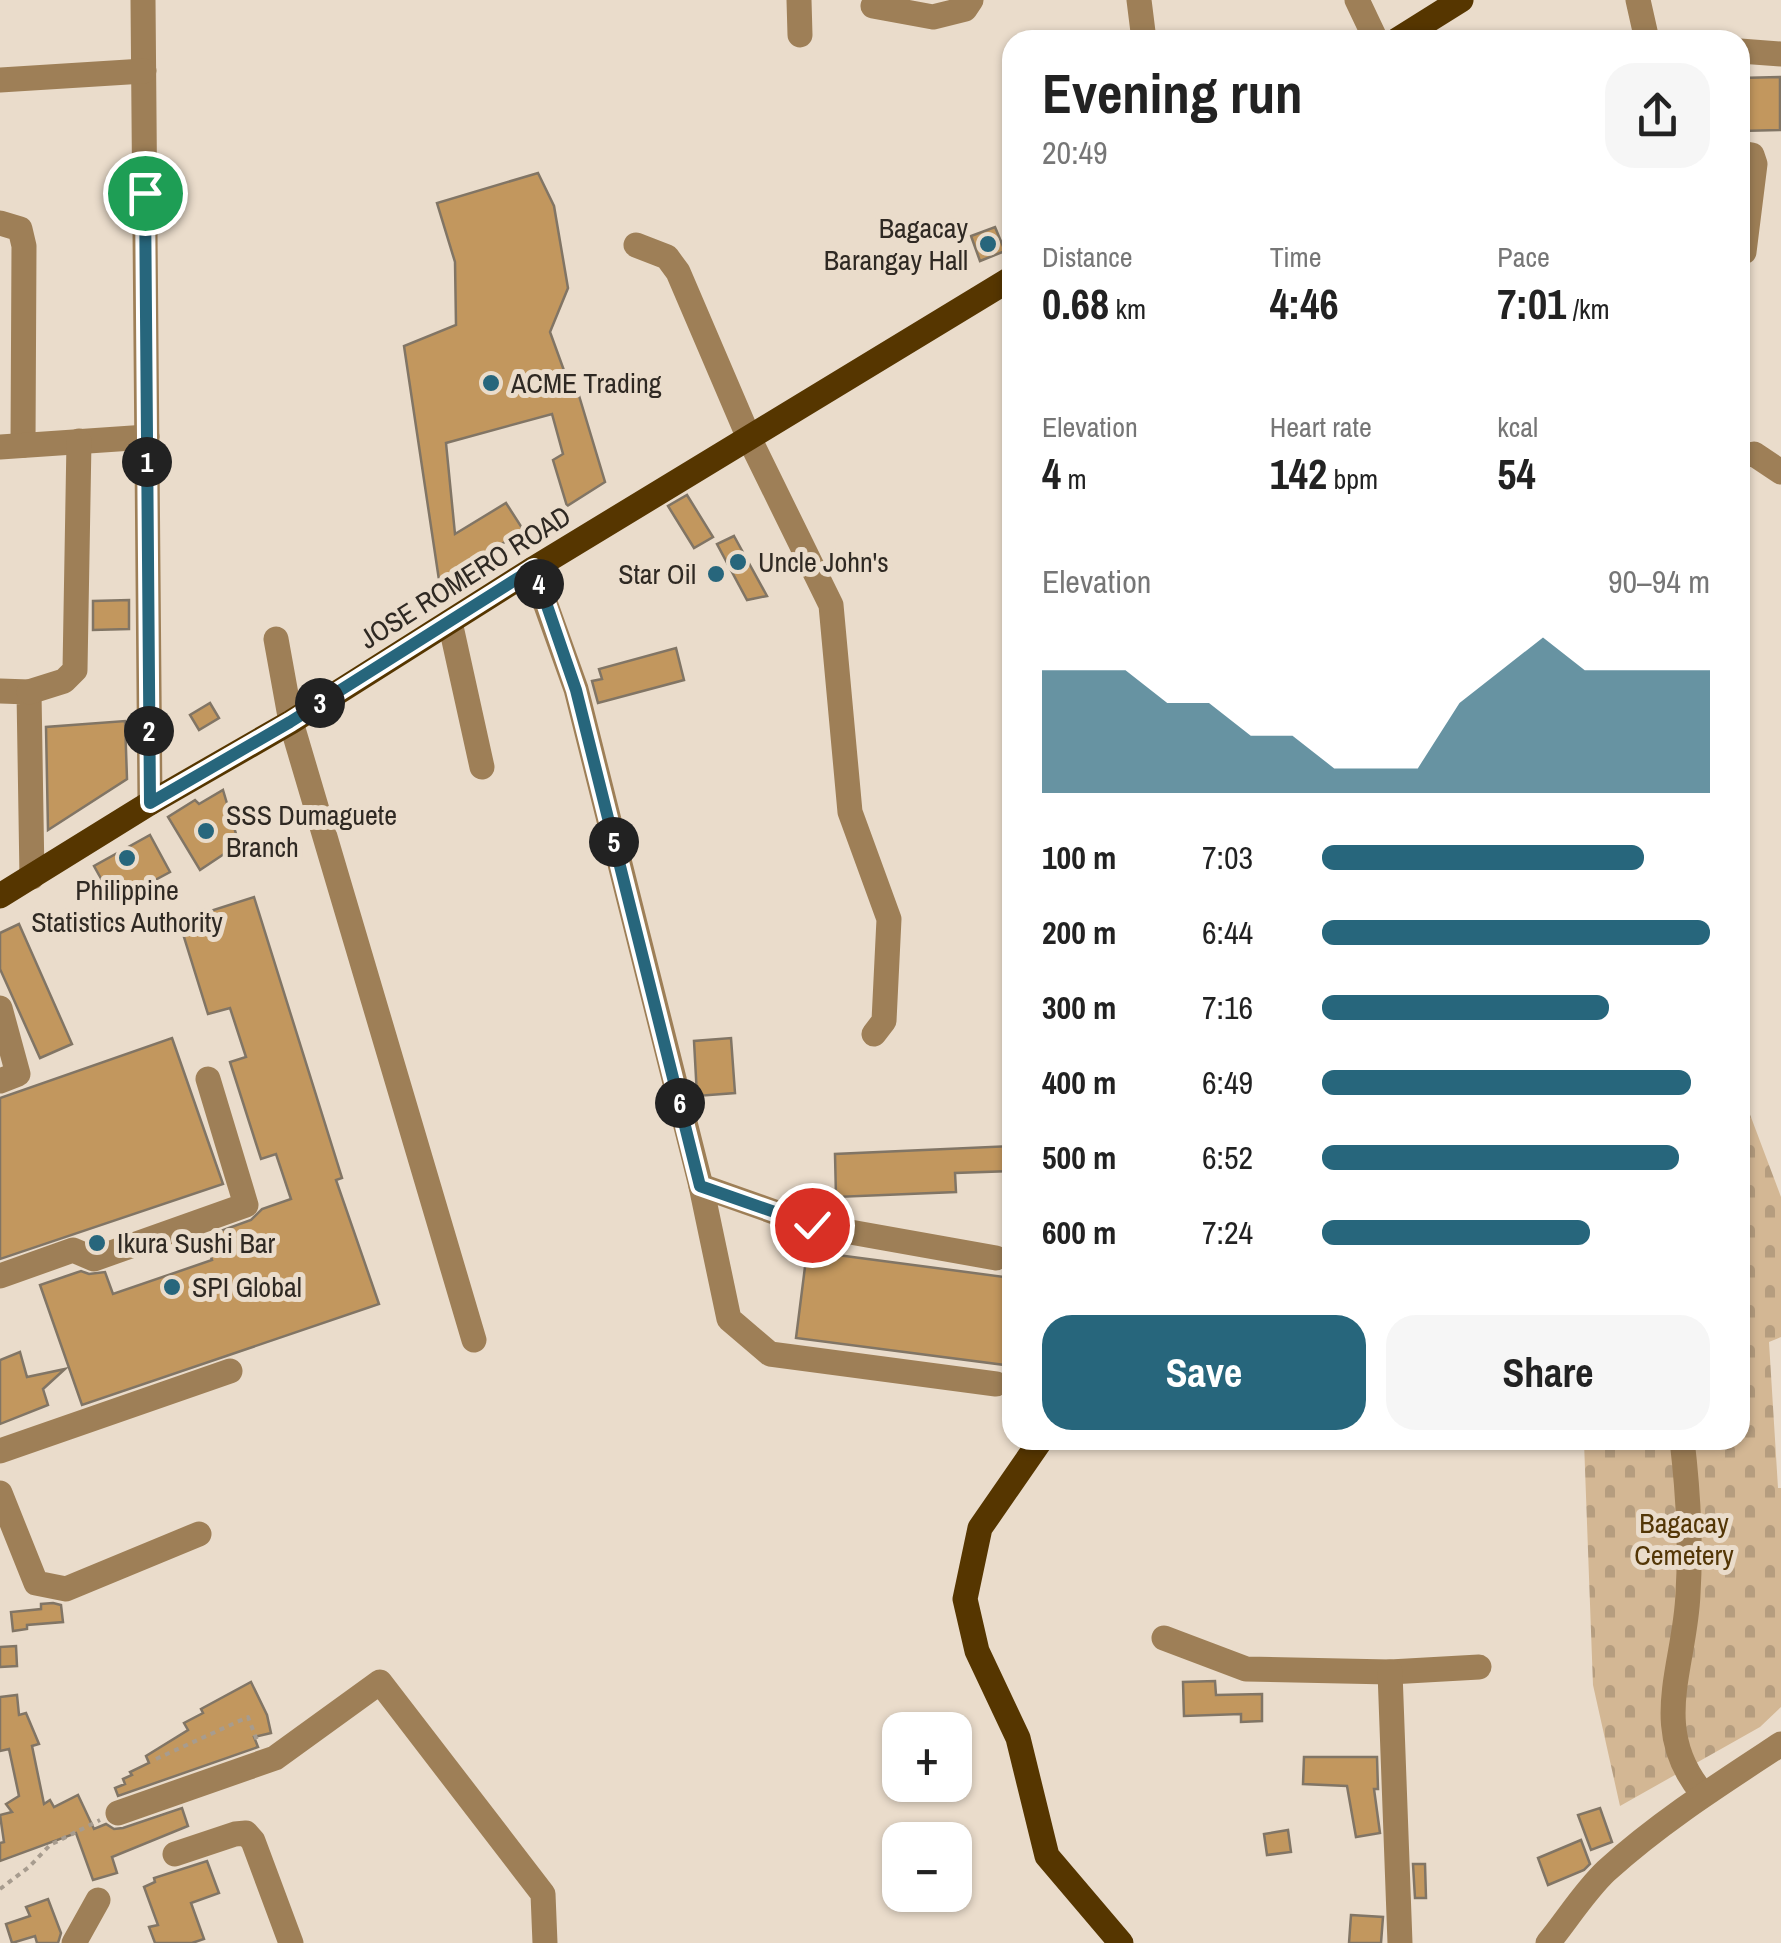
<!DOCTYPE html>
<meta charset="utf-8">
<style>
body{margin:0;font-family:"Archivo Narrow",sans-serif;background:#f6f6f6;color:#222;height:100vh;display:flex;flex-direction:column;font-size:38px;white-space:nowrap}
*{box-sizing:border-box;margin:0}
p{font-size:32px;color:#767676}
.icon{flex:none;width:55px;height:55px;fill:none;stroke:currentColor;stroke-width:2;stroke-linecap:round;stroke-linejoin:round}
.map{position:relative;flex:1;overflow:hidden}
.panel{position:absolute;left:1002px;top:30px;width:748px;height:1420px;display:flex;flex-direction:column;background:#fff;border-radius:30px;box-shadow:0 2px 8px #0004}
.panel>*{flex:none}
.tools{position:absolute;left:882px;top:1712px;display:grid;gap:20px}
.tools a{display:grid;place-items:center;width:90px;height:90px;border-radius:20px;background:#fff;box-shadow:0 2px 8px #0004;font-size:50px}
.pin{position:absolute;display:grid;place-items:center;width:85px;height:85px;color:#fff;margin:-42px;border:5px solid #fff;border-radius:50%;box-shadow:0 2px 10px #0007}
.km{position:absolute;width:50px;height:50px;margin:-25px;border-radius:50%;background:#222;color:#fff;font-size:28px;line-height:50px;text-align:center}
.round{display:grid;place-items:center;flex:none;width:105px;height:105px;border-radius:30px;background:#f6f6f6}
.head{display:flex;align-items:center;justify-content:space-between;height:170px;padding:0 40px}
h1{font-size:55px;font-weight:800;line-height:75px}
.figures{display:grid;grid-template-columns:repeat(3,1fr);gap:15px;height:170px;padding:10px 40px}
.figures div{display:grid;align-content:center}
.figures b{font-size:42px;font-weight:800}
.figures small{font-size:28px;font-weight:400}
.figures p{font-size:28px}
.chart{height:280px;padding:20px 40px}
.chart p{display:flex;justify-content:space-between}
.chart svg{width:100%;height:180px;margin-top:10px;fill:#27667c;opacity:.7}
.cta{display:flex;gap:20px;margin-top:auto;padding:20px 40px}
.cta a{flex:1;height:115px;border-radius:30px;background:#27667c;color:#fff;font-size:40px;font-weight:800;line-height:115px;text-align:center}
.cta a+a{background:#f6f6f6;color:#222}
ul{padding:0 40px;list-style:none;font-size:32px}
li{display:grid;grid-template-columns:160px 120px 1fr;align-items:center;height:75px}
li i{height:25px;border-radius:12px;background:#27667c}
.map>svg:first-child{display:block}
.cemetery{fill:url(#cemetery-stones)}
.building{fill:#c2975e;stroke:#817565;stroke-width:2.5}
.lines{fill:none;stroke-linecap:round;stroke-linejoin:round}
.path{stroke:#a79c8f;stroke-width:4;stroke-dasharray:5 5;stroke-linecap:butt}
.minor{stroke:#9e7f57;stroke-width:25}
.major{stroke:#563600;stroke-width:25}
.route-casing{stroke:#fff;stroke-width:20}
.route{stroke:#27667c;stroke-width:12}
.poi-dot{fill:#27667c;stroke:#eadccb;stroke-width:4}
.labels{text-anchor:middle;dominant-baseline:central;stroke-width:10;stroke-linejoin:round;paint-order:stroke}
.poi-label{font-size:28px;fill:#2f2923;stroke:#eadccb;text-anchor:start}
.street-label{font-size:28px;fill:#2f2923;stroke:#eadccb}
.park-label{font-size:28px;fill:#533606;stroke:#eadccb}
</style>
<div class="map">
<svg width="1781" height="1943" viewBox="0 0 1781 1943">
<defs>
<pattern id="cemetery-stones" width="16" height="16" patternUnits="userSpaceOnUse" patternTransform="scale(2.5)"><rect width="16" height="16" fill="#d3b794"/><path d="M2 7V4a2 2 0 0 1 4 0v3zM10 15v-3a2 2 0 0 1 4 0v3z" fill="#b59d7f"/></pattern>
</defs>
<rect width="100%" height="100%" fill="#eadccb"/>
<polygon class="cemetery" points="1740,1088 1781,1197 1781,1337 1769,1342 1778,1488 1781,1488 1781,1707 1760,1727 1620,1806 1593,1685 1584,1442 1562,1440 1740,1440"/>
<g class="building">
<polygon points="1780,77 1780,130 1740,131 1740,78"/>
<polygon points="538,173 554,206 568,288 550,332 566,376 577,389 605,482 567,506 553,460 563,454 552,414 446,443 455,534 506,503 524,531 439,580 404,346 456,325 455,262 437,203"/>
<polygon points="995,227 1005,251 980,261 971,236"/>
<polygon points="687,495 713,537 694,548 668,506"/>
<polygon points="734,536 767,596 747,600 717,544"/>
<polygon points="129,600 129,629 93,630 93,601"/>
<polygon points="676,648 684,680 598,703 592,681 602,679 599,669"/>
<polygon points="210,703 219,718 199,730 190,715"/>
<polygon points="125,721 127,779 48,830 46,727"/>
<polygon points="223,790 239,844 200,870 168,817 195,800 199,804"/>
<polygon points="150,835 170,872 114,902 94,866"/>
<polygon points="254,897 342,1178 336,1180 379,1304 82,1405 40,1285 81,1271 89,1274 105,1272 113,1294 212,1260 204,1237 251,1220 262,1209 291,1199 276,1154 261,1159 230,1062 246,1057 230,1008 208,1014 179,921"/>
<polygon points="19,924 72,1044 40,1058 0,969 0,933"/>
<polygon points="172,1038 223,1184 0,1259 0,1098"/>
<polygon points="731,1038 735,1093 697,1096 694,1041"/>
<polygon points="1012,1146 1012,1171 955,1173 956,1192 836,1197 835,1154"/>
<polygon points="807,1251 1012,1278 1012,1308 1005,1365 796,1338"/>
<polygon points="20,1352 27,1377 65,1369 43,1389 48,1405 0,1424 0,1360"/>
<polygon points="53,1603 61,1605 63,1622 27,1625 27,1629 13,1631 11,1612 41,1609 41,1604"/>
<polygon points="16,1646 17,1666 0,1667 0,1647"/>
<polygon points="1215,1681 1216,1695 1262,1694 1262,1721 1241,1722 1241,1714 1184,1716 1183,1682"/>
<polygon points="251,1682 267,1715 271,1733 254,1737 258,1747 118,1796 115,1788 125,1784 123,1779 132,1775 130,1772 149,1763 146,1756 188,1730 184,1723 203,1713 201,1709"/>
<polygon points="17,1695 19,1715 26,1713 39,1744 32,1746 44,1804 50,1800 54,1807 78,1795 94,1829 106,1824 114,1829 123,1828 182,1808 188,1826 112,1857 117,1873 93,1880 76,1833 0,1861 0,1843 4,1842 0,1815 12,1812 6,1804 19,1796 9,1749 0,1751 0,1697"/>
<polygon points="1304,1757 1377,1757 1378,1789 1374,1789 1380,1833 1356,1837 1347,1786 1303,1784"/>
<polygon points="1600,1808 1612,1842 1591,1850 1578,1815"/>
<polygon points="1288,1830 1291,1852 1267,1855 1264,1834"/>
<polygon points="1581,1840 1590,1864 1584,1870 1548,1885 1538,1858"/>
<polygon points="207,1861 219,1893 191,1903 204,1939 192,1943 155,1943 149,1927 158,1925 144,1887 155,1882 154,1878"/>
<polygon points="1413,1864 1425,1864 1426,1898 1415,1898"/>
<polygon points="48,1899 61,1933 58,1943 37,1943 35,1936 12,1943 6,1924 30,1916 26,1907"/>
<polygon points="1351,1915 1383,1917 1381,1943 1349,1943"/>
</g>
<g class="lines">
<g class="path">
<polyline points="156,1759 248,1717 258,1743"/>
<polyline points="0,1889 29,1867 50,1845 100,1820"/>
</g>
<g class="minor">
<polyline points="143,0 150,803"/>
<polyline points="799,0 800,35"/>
<polyline points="1139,0 1144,40"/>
<polyline points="1357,0 1376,40"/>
<polyline points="1638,0 1647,40"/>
<polyline points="873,6 933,17 965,9 971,0"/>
<polyline points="1740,51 1781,54"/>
<polyline points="0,80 144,71"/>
<polyline points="1740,153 1752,155 1755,164 1744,252"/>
<polyline points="0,223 20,229 24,246 23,445"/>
<polyline points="636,245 667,257 678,272 749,438 831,605 850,812 889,919 884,1021 874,1034"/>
<polyline points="0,447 147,437"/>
<polyline points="1740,456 1754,454 1781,472"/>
<polyline points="533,569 576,689 701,1186 729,1319 770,1354 996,1384"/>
<polyline points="450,622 482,767"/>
<polyline points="276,639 291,722 474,1340"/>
<polyline points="0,691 29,692 32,877"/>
<polyline points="29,692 64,681 75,670 79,441"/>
<polyline points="0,1008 18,1074 0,1081"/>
<polyline points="701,1186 811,1225 996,1258"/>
<polyline points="0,1276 73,1250 94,1259 246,1205 208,1079"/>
<path d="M1682,1440C1688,1490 1691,1544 1688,1594C1685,1667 1648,1729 1703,1794"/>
<polyline points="0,1451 230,1371"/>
<polyline points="0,1493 36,1583 66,1589 199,1534"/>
<polyline points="1164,1638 1246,1669 1390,1672 1479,1667"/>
<polyline points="1390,1672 1400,1943"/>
<polyline points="118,1813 275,1758 380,1682 543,1894 545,1943"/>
<polyline points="175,1854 235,1834 246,1833 253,1841 291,1943"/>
<polyline points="74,1943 98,1900"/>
<path d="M1548,1943C1567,1920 1584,1892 1606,1871C1660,1822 1720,1784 1781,1744"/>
</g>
<g class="major">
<polyline points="1397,40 1461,0"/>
<polyline points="0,896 150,803 291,722 533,569 1012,278"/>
<polyline points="1041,1440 980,1528 965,1599 977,1651 1018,1738 1047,1856 1121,1943"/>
</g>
</g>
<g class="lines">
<g class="route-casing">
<polyline id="route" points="145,193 150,803 290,722 534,568 576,690 700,1186 812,1225"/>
</g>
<use href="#route" class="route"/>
</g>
<g class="poi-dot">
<circle cx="988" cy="244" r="10"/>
<circle cx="491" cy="383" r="10"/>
<circle cx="738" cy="562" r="10"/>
<circle cx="716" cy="574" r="10"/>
<circle cx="206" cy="831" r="10"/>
<circle cx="127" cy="858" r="10"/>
<circle cx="97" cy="1243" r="10"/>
<circle cx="172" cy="1287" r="10"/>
</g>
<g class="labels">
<g class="poi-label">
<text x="968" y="228" text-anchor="end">Bagacay<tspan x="968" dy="32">Barangay Hall</tspan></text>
<text x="511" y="383">ACME Trading</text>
<text x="758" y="562">Uncle John's</text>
<text x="696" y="574" text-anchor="end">Star Oil</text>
<text x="226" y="815">SSS Dumaguete<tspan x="226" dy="32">Branch</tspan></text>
<text x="127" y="890" text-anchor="middle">Philippine<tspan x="127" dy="32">Statistics Authority</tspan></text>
<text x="117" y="1243">Ikura Sushi Bar</text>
<text x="192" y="1287">SPI Global</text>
</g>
<g class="street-label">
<text transform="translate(465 577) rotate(-32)">JOSE ROMERO ROAD</text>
</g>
<g class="park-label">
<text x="1684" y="1523">Bagacay<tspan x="1684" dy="32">Cemetery</tspan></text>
</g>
</g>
</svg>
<div class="tools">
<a>+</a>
<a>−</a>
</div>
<div class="pin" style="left:145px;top:193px;background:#1e9e55"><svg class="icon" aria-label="arrive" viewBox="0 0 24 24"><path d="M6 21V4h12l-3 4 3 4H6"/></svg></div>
<div class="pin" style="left:812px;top:1225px;background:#d93025"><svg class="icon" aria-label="check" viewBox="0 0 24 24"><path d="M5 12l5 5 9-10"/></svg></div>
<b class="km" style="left:147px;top:462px">1</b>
<b class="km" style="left:149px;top:731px">2</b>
<b class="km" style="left:320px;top:703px">3</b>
<b class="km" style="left:539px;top:584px">4</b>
<b class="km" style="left:614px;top:842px">5</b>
<b class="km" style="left:680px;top:1103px">6</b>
<section class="panel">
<div class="head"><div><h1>Evening run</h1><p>20:49</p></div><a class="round"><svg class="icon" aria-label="share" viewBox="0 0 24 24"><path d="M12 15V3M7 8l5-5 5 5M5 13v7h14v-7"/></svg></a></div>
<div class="figures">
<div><p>Distance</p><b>0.68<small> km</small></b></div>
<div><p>Time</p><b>4:46</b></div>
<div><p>Pace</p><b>7:01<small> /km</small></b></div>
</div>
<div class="figures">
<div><p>Elevation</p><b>4<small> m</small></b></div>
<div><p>Heart rate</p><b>142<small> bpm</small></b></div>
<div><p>kcal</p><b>54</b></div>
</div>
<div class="chart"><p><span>Elevation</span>90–94 m</p>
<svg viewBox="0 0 160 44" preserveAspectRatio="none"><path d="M0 44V14L10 14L20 14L30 22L40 22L50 30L60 30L70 38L80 38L90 38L100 22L110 14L120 6L130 14L140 14L150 14L160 14V44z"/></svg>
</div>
<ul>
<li><b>100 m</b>7:03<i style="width:83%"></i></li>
<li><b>200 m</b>6:44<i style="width:100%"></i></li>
<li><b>300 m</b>7:16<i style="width:74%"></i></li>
<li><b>400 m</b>6:49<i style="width:95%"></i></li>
<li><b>500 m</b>6:52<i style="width:92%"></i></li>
<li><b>600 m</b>7:24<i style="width:69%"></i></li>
</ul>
<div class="cta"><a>Save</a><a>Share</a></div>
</section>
</div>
